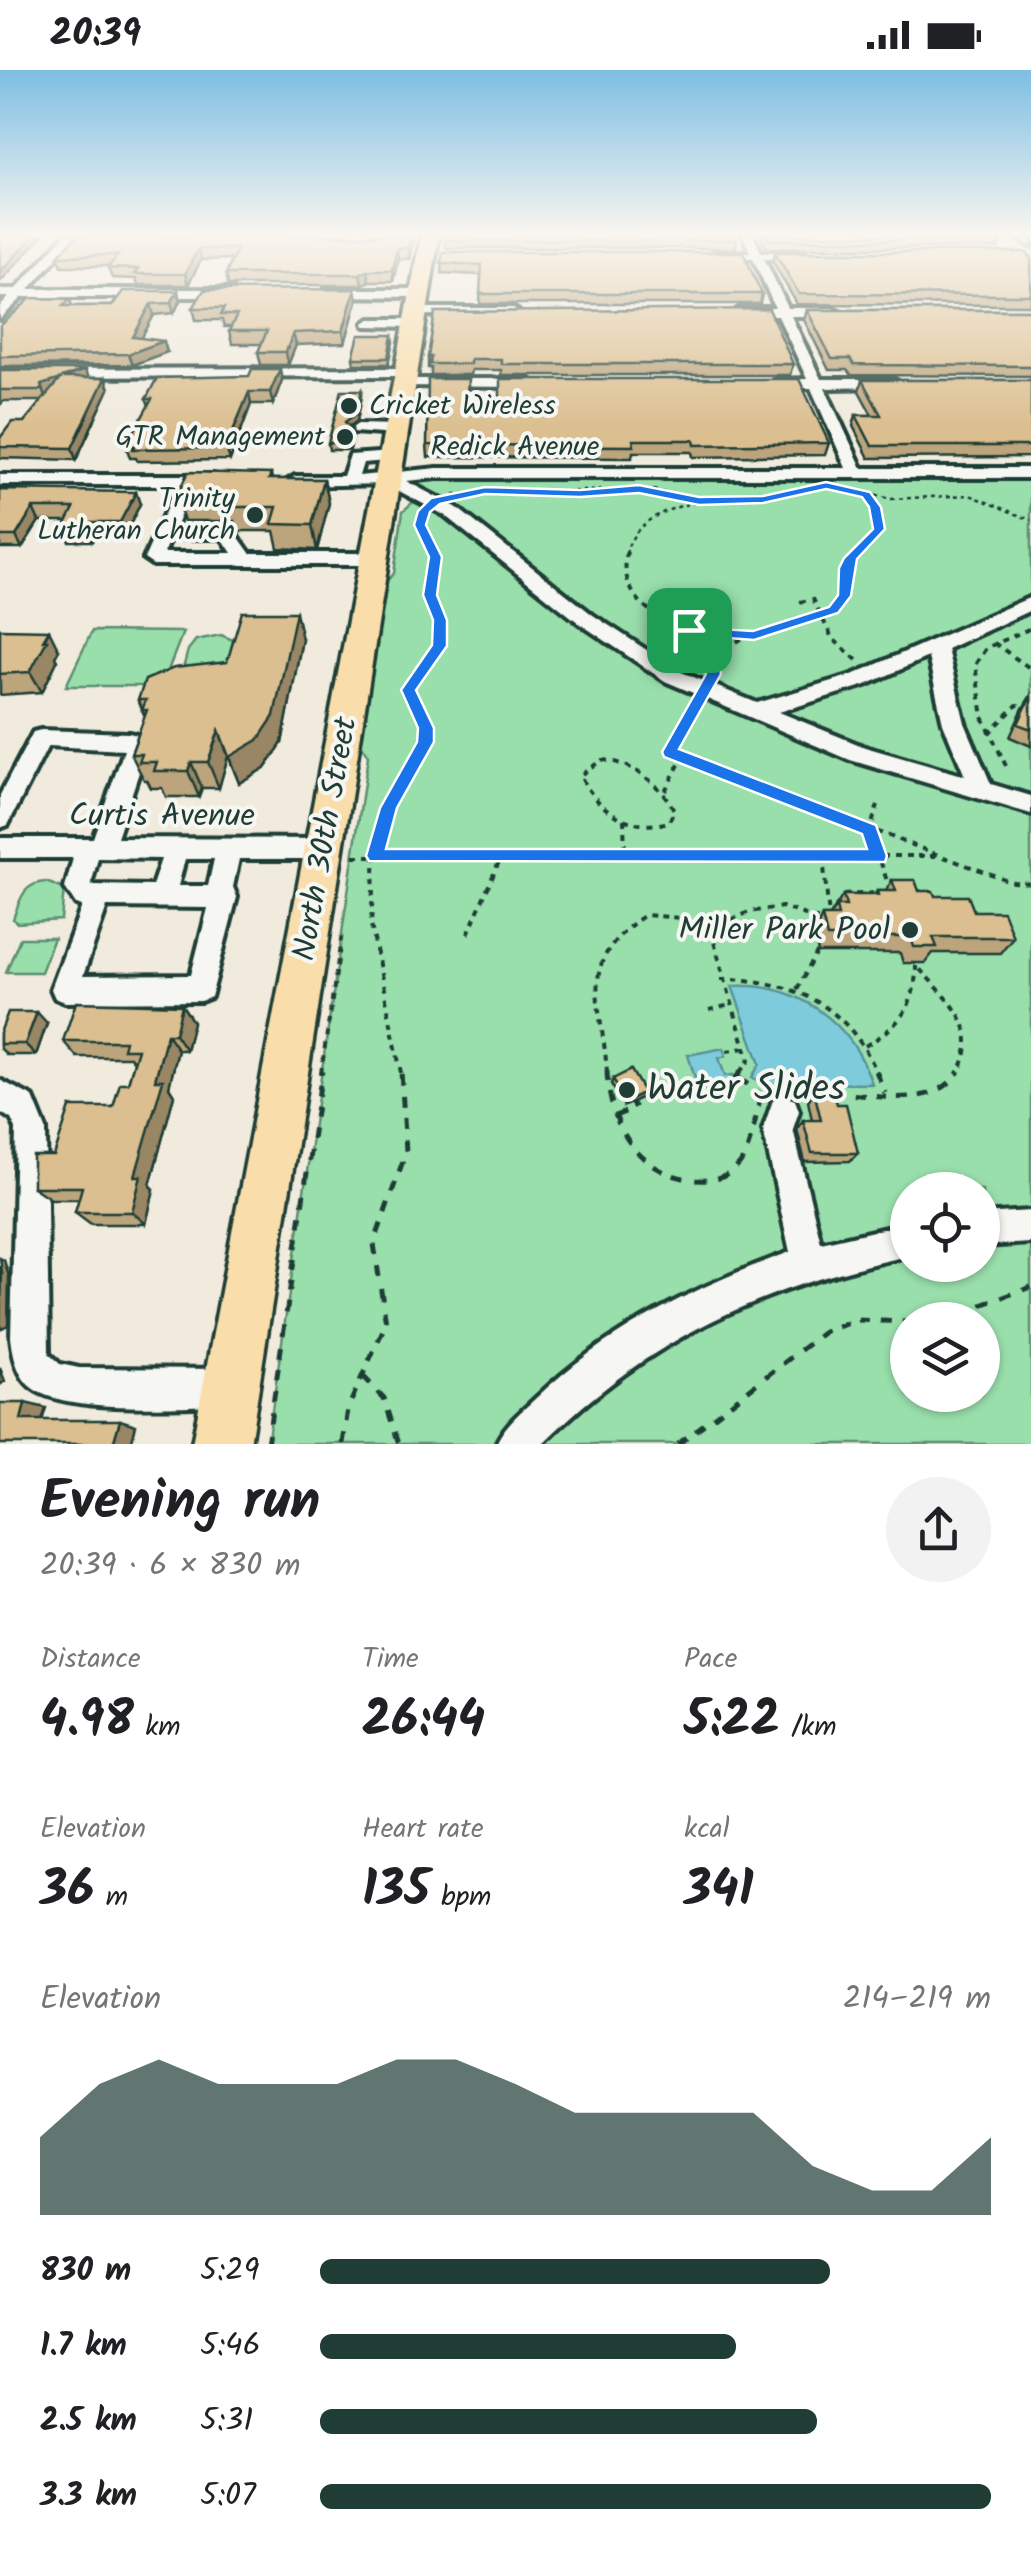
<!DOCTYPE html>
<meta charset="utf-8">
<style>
body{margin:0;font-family:Kalam,sans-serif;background:#f2f2f2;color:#202124;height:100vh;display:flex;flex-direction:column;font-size:38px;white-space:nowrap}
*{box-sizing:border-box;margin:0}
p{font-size:32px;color:#757577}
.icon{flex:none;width:55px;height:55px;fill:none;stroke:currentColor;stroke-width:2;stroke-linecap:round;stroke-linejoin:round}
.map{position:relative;height:1374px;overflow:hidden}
.panel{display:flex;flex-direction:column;background:#fff;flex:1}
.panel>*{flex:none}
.fabs{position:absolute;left:890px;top:1102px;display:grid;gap:20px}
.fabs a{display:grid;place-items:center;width:110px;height:110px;border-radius:50%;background:#fff;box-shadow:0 2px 8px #0004;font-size:50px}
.pin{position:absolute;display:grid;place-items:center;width:85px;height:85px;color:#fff;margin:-42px;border-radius:20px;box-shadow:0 5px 15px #0006}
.round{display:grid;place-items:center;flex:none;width:105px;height:105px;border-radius:52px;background:#f2f2f2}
.head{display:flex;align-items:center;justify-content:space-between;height:170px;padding:0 40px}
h1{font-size:55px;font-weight:700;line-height:75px}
.metrics{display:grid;grid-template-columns:repeat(3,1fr);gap:15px;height:170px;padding:10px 40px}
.metrics div{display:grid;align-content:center}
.metrics b{font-size:50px;font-weight:700}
.metrics small{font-size:28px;font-weight:400}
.metrics p{font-size:28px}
.chart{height:280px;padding:20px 40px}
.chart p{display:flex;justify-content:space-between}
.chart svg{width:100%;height:180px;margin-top:10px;fill:#1f3d34;opacity:.7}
ul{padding:0 40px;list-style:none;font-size:32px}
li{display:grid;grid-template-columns:160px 120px 1fr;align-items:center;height:75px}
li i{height:25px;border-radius:12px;background:#1f3d34}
.status{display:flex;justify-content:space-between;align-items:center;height:70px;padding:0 50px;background:#fff;direction:ltr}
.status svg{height:28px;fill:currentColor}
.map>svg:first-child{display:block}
.green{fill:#99dfac;stroke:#5c8e70;stroke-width:2.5;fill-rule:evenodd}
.water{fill:#7eccdb;stroke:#589398;stroke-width:2.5}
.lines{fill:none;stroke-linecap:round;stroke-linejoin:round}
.minor-casing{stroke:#1f3d34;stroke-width:8}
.highway-casing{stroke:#1f3d34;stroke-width:7}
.path-far2{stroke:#1f3d34;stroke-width:2.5;stroke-dasharray:4 4;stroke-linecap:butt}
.path-far1{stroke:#1f3d34;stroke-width:4;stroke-dasharray:6 6;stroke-linecap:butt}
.path{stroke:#1f3d34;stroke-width:5;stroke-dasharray:11 11;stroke-linecap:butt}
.minor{fill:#f6f6f2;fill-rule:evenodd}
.highway{fill:#f9deab;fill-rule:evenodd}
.wall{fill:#bca47c;stroke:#1f3d34;stroke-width:2.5}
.shaded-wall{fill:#998665;stroke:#1f3d34;stroke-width:2.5}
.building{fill:#dbbf90;stroke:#1f3d34;stroke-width:2.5}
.route{fill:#1a73e8;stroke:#fff;stroke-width:2.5;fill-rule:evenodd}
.poi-dot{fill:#1f3d34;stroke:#f6f6f2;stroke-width:4}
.labels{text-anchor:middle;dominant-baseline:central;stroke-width:8;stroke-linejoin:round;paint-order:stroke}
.far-poi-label{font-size:28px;fill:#1f3d34;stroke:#f6f6f2;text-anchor:end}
.far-street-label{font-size:28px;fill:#1f3d34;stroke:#f6f6f2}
.street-label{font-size:32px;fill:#1f3d34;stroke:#f6f6f2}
.poi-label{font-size:32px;fill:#1f3d34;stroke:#f6f6f2;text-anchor:end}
.near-poi-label{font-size:38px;fill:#1f3d34;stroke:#f6f6f2;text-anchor:start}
</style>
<div class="status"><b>20:39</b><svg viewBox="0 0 49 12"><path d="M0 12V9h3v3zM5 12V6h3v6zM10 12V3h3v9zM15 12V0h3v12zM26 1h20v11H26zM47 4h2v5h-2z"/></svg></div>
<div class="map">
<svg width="1031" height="1374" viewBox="0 0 1031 1374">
<rect width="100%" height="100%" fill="#f1ebde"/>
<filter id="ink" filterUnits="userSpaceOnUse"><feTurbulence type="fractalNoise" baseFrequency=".01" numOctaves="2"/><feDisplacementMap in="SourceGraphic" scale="20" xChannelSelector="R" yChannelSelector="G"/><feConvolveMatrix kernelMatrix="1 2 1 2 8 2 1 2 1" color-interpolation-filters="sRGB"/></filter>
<g filter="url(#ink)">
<g class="green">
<path d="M435,407L1031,408V1374H267L368,686L357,667L381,517L394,503L403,441L412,433L416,411ZM908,1120H982V1195H908ZM908,1250H982V1325H908Z"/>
<polygon points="92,561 183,562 162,616 66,616"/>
<polygon points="221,565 233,570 228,592 188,598 184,595 188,580 196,570"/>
<path d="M46,812L64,819L61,850L17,853L13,849C20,830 23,813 46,812Z"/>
<polygon points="20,868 54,868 41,902 6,902"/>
</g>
<g class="water">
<path d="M732,916C798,912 852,952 872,1014L788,1013L780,1026L752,1007L760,994Z"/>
<polygon points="724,978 726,986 719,988 725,1006 733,1005 735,1014 699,1021 688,985"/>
</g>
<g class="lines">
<g class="minor-casing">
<g id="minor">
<polygon points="65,165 77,165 29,219 232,219 238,223 232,227 23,227 0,249 0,237 9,227 0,227 0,219 16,219"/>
<path d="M743,165H753L761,182H803L809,185L803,188H764L788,238H833L839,242L833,246H791L821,309H893L900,313L893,317L825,318L862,398H1031V408H437L406,411L456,437L593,545L679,601L757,633L852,605L1031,527V540L947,579L965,653L991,714L1031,726V744L850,690L665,611L579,553L444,445L386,414L295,416L287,411L295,406H343L350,385L392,382L400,387L398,390L363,393L359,406L437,398H846L811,318H775L768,314L775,310L807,309L778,246H740L734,242L740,238H775L753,188H715L709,185L715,182H750ZM928,587L943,653L965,706L865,677L779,642L866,615Z"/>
<polygon points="1013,165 1031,168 1031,176"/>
<polygon points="329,219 421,219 427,223 421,227 325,226 325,220"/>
<polygon points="417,238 513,238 519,242 513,246 412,245 412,239"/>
<polygon points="370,249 415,249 421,253 415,257 365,256 364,253"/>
<polygon points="0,299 407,298 414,302 407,306 0,307"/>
<polygon points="405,309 528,309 535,313 528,317 400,316 398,313"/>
<polygon points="358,354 397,355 405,360 397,365 353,362 350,359"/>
<path d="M0,405H213L219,407V413L193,415L175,458L233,459L250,483H374L383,489L374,495H153L144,489L177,415H0ZM171,468H222L232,483H164Z"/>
<path d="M41,660L129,663L137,665L147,678L117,768L324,769L333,772L336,779L333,786L324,789H239L233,817L237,827L211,927L201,931L65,932L55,928L51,919L82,836L76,834L65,818L73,788H0V768H93L124,680L48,676L8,755L0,758V725L33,662ZM98,788L161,789L152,816L91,815ZM185,789H214L208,816H178ZM107,837L208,838L191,905L83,906Z"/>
<path d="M0,1010L33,1027L46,1059L49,1284L60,1294L79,1298L231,1299L244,1304L249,1317L244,1330L231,1335C185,1335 65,1345 31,1317C17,1305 13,1284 11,1267L16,1059L11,1049L0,1042Z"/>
<path d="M784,1026L795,1030L799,1041L793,1059L821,1173L908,1153V1186C761,1217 649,1268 542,1374H496C504,1355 521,1342 536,1328C608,1259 697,1216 790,1182L763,1059L773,1030Z"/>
<polygon points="1031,1141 1031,1173 982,1176 982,1144"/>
</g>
</g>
<g class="highway-casing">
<polygon id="highway" points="421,165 439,165 250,1374 192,1374"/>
</g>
<g class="path-far2">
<polyline points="653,420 699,431"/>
<polyline points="852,420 891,429 970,425 1031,450"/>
<polyline points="454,425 618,420"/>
<polyline points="423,446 421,459 434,484"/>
<path d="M626,484C641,417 759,431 809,419"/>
<polyline points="855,484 879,459 878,444 866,425"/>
</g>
<g class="path-far1">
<path d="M627,482C613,546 699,569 748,566C766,565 782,555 799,549C811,545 826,545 836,537C852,524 842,498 857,482"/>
<polyline points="800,532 813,529 832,568 858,591"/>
<polyline points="692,563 710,587"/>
<polyline points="994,573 1031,599"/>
<polyline points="713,604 710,587 743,568"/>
<polyline points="697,634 670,682 941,786 1013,812 1031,813"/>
<polyline points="989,663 1017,635 1031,636"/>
<path d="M602,690C631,692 661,714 674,740L669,752C631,763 596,739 580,705Z"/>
<polyline points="1006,696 983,647 975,595 986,578 1031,558"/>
<polyline points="665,721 683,687"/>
<polyline points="878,735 870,760 890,820"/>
<polyline points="624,749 625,787"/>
<polyline points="354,786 941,786"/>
<polyline points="823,787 829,847"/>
<polyline points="839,836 843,825 876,823"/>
<polyline points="726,852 714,872 749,991 739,1003"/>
<polyline points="468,864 501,787"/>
<path d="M912,890C939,924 987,952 958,1003"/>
<path d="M721,909C792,909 848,935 877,1003"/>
<polyline points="797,919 819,879"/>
<polyline points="709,940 730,935"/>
<path d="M865,976C899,956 916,937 916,896"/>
<polyline points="727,981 744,978"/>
<polyline points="321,1003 342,863"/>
<polyline points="401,1003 371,855 375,786 389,738 425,672 426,658 409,619 436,582 441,558 431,529 432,482"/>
<path d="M607,1003C603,932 573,894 645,845L726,852L749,842L782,837L823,851"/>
</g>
<g class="path">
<path d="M607,1001C609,1055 638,1105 696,1110C713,1111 726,1109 738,1096C751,1083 758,1034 763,1015"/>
<polyline points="876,1001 885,1023"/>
<polyline points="739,1008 759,1023"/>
<polyline points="735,1009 741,1001"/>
<path d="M832,1023C871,1024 936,1041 959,1001"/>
<polyline points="615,1046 635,1038 631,1032"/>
<polyline points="940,1250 1031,1217"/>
<polyline points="363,1306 384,1328 399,1374"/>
<polyline points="267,1374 322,1001"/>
<polyline points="343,1374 348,1338 386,1253 374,1174 406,1082 401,1001"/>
<polyline points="678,1374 824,1262 857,1250 908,1252"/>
</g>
<use href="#minor" class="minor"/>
<use href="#highway" class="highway"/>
</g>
<g class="wall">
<polygon points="78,165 414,165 409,189 398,189 393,211 369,211 362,215 228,215 226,204 232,189 201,190 188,215 138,215 136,209 112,208 108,198 110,196 62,196 58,186"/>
<polygon points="760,165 994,165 1001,170 998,178 766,178"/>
<polygon points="445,170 737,170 736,178 446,178"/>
<polygon points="443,182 762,224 760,234 480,234 481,205 442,203"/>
<polygon points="775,182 1031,187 1031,235 797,234 773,192"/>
<polygon points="70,229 72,236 112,236 180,231 174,243 154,245 141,269 167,282 132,295 0,296 0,256"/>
<polygon points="357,231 345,273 296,275 288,295 261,295 258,282 262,274 232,274 229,261 231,257 224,257 222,250 196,250 193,238"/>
<polygon points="807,240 1031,240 1031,306 851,305 847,300 829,300 804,250"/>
<polygon points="393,265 394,272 389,294 354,294 353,288"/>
<polygon points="428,287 793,294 790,305 501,305 501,300 471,300 470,305 431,305 431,298 428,298"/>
<polygon points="0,300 88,308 105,308 109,319 76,390 0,388 0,368 24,352 41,331 4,331 0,335"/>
<polygon points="468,309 468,336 829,373 825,385 693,387 692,382 633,382 632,388 428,387 427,375"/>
<polygon points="282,310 273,334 251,334 230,390 137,391 136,388 130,388 126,376 149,336 146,329"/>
<polygon points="862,310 1031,310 1031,387 869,388 853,356 856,345 872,345 859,321"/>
<polygon points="362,320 362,326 357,351 349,356 352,359 353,366 350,380 329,380 328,373"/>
<polygon points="271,404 272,409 324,409 329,433 317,480 278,478 274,461 239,461 235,451 184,451 176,427"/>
<polygon points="0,420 140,434 125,465 96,465 92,471 69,471 64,458 68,451 39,451 22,478 0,478"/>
<polygon points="0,559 59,580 55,587 57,591 42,622 0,625"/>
<polygon points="302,569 282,673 266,697 239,713 228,686 219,718 202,718 199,727 166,727 162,718 151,718 147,710 144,710 131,684 145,647 138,630 227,592"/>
<polygon points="1031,625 1031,676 1010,667 1023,638"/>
<polygon points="892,810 974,841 1013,867 1000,883 933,883 925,893 903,893 900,883 818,883 814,863 822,846 830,846 843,825 874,825 877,821 886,821"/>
<polygon points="182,935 193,952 186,980 178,980 169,1017 174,1025 150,1115 154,1119 146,1154 91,1154 75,1142 79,1129 51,1129 33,1117 54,1086 113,1037 128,1013 134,992 130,987 77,987 63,971"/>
<polygon points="47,953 36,985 7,985 0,978 0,963"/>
<polygon points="613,1009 644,1022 642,1027 624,1036 611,1014"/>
<polygon points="814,1021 837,1034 858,1083 850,1091 805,1092 797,1059 803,1050 812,1050 808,1031"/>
</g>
<g class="shaded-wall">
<polygon points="35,165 43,165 0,212 0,202"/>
<polygon points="411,165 414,165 409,189 408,178"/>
<polygon points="397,178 398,189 393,211 392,200"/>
<polygon points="198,179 201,190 188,215 185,204"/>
<polygon points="367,200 369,211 362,215 360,204"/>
<polygon points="355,219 357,231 345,273 343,261"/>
<polygon points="178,221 180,231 174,243 171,233"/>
<polygon points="151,234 154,245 136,278 133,267"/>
<polygon points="293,263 296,275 288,295 286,282"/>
<polygon points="164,271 167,282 132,295 128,284"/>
<polygon points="280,299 282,310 273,334 270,322"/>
<polygon points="85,300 89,311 61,308"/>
<polygon points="105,308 109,319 76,390 72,378"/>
<polygon points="60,309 46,331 41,315"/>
<polygon points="362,320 362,326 357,351 346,359 345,352"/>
<polygon points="249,322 251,334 230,390 226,378"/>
<polygon points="324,409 329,433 317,480 312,455"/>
<polygon points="136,422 140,434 125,465 120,452"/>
<polygon points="33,438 39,451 22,478 16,466"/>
<polygon points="91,452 96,465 92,471 87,459"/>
<polygon points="296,542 302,569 282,673 266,697 239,713 229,687"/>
<polygon points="49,560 59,580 55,587 57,591 42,622 30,602"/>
<polygon points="219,660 228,686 219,718 208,692"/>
<polygon points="191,692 202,718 199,727 188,701"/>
<polygon points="182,935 193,952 186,980 175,964"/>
<polygon points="37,942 47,953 36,985 25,974"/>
<polygon points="167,964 178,980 169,1017 174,1025 150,1115 154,1119 146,1154 132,1142 135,1106 155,1010"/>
<polygon points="644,1022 642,1027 624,1036 626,1031"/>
<polygon points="0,1188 4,1190 9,1207 8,1255 0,1259 2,1203"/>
<polygon points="0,1298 5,1311 0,1315"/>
<polygon points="25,1333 46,1338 41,1354 21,1350"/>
<polygon points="120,1350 136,1355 131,1374 113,1374"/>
</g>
<g class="building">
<polygon points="0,165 35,165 0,202"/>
<polygon points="78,165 411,165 408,178 397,178 392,200 367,200 360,204 226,204 237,179 198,179 185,204 134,204 138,199 108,198 118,185 58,186"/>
<polygon points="446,165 735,165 737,170 445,170"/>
<polygon points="766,165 994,165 1001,170 768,170"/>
<polygon points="443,182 743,182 762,224 480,224 482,195 441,193"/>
<polygon points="775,182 1025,182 1031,187 1031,225 799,224"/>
<polygon points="355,219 343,261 293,263 286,282 258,282 267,261 229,261 237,245 221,245 224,238 193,238 204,220"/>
<polygon points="123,221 178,221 171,233 151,234 133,267 164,271 128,284 0,286 0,256 31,228 70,229 63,236 112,236"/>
<polygon points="769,239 793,294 501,294 501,289 470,289 470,294 430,294 431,287 428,287 435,242"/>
<polygon points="807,240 1031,240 1031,296 854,295 850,289 832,289"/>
<polygon points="359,265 393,265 389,288 353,288"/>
<polygon points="252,299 280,299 270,322 249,322 226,378 133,379 135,376 126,376 152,329 146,329 157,308 249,306"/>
<polygon points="0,300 85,300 61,308 105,308 72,378 0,377 0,368 12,352 24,352 60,309 41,315 42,320 0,320"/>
<polygon points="428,309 468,309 466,336 500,337 500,309 799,309 829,373 695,375 694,370 633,370 634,376 427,375"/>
<polygon points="862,310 1031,310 1031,376 872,376 856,345 881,345"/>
<polygon points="342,320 362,320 356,344 345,352 352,359 349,373 328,373"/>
<polygon points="188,402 271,404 269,409 324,409 312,455 272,454 277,437 232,437 228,427 176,427"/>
<polygon points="0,420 136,422 120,452 91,452 87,459 64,458 74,438 33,438 16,466 0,466"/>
<polygon points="242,542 296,542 274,646 258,670 229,687 219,660 208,692 191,692 188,701 154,701 157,692 139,692 142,684 131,684 147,640 142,640 146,630 138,630 145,610 174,598 227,592"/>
<polygon points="0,559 49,560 43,570 47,570 30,602 0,604"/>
<polygon points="1031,626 1031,659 1018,654"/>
<polygon points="892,810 915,810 919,821 933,821 935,826 968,826 974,841 1003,841 1013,867 933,867 937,877 914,877 911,867 827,867 822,846 838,846 836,836 846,836 843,825 878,825 877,821 896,821"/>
<polygon points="76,932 182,935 175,964 167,964 155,1010 163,1010 135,1106 141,1106 132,1142 75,1142 82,1117 33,1117 33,1086 54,1086 70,1037 113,1037 120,1013 128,1013 138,979 123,979 125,971 63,971"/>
<polygon points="8,942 37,942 25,974 0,974 0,963"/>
<polygon points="631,1000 644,1022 626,1031 613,1009"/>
<polygon points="814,1021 833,1021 837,1034 846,1034 858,1083 812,1083 803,1050 821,1050"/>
<polygon points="0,1196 2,1203 0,1252"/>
<polygon points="0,1333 25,1333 21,1350 120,1350 113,1374 0,1374"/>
</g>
</g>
<linearGradient id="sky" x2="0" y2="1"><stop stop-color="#7dbee3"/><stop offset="0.46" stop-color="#f9f6f0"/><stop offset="1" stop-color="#f9f6f0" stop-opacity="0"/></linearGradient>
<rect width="1031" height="357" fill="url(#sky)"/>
<path class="route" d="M826,412L870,422L881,437L885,459L857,489L851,526L838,543L754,570L702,566L718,587L721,604L679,679L876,755L887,786L885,792L369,791L366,786L380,738L417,672L418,658L401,620L432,575L433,550L423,525L429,487L414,455L418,441L431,428L485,417L580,420L639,415L699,427L763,426ZM826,419L862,427L869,437L873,459L844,488L839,498L838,525L829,537L753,561L684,557L682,560L703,588L706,604L662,682L664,687L862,764L867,779H386L397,738L434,672V658L416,620L447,576V550L437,525L442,487L426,455L430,442L440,434L485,424L580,427L639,423L699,435L763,433Z"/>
<g class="poi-dot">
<circle cx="349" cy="336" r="10"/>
<circle cx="345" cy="367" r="10"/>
<circle cx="255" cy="445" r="10"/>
<circle cx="910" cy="860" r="10"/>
<circle cx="627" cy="1020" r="10"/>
</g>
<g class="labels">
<g class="far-poi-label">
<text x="369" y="336" text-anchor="start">Cricket Wireless</text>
<text x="325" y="367">GTR Management</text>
<text x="235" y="429">Trinity<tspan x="235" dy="32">Lutheran Church</tspan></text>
</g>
<g class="far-street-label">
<text x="515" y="377">Redick Avenue</text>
</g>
<g class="street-label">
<text x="162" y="746">Curtis Avenue</text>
<text transform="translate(326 769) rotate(-80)">North 30th Street</text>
</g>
<g class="poi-label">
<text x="890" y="860">Miller Park Pool</text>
</g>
<g class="near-poi-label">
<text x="647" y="1020">Water Slides</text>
</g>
</g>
</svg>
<div class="fabs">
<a><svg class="icon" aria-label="locate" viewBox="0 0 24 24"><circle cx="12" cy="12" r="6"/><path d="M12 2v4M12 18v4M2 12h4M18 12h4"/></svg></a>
<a><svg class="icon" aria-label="layers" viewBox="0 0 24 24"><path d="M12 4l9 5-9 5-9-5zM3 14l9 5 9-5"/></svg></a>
</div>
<div class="pin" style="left:689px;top:560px;background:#1e9e55"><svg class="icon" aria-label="arrive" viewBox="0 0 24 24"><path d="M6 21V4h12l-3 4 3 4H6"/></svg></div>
</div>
<section class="panel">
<div class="head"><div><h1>Evening run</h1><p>20:39 · 6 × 830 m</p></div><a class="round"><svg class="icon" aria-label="share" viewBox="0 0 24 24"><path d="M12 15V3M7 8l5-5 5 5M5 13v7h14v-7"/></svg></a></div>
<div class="metrics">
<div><p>Distance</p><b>4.98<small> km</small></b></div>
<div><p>Time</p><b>26:44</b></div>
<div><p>Pace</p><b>5:22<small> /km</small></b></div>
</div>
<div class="metrics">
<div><p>Elevation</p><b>36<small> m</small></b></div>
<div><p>Heart rate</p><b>135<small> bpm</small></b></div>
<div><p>kcal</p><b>341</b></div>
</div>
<div class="chart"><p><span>Elevation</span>214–219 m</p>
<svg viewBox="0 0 160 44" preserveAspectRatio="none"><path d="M0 44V25L10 12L20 6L30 12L40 12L50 12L60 6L70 6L80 12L90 19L100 19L110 19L120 19L130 32L140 38L150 38L160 25V44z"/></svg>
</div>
<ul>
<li><b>830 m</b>5:29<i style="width:76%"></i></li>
<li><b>1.7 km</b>5:46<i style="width:62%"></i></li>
<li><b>2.5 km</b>5:31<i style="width:74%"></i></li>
<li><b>3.3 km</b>5:07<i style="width:100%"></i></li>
</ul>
</section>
